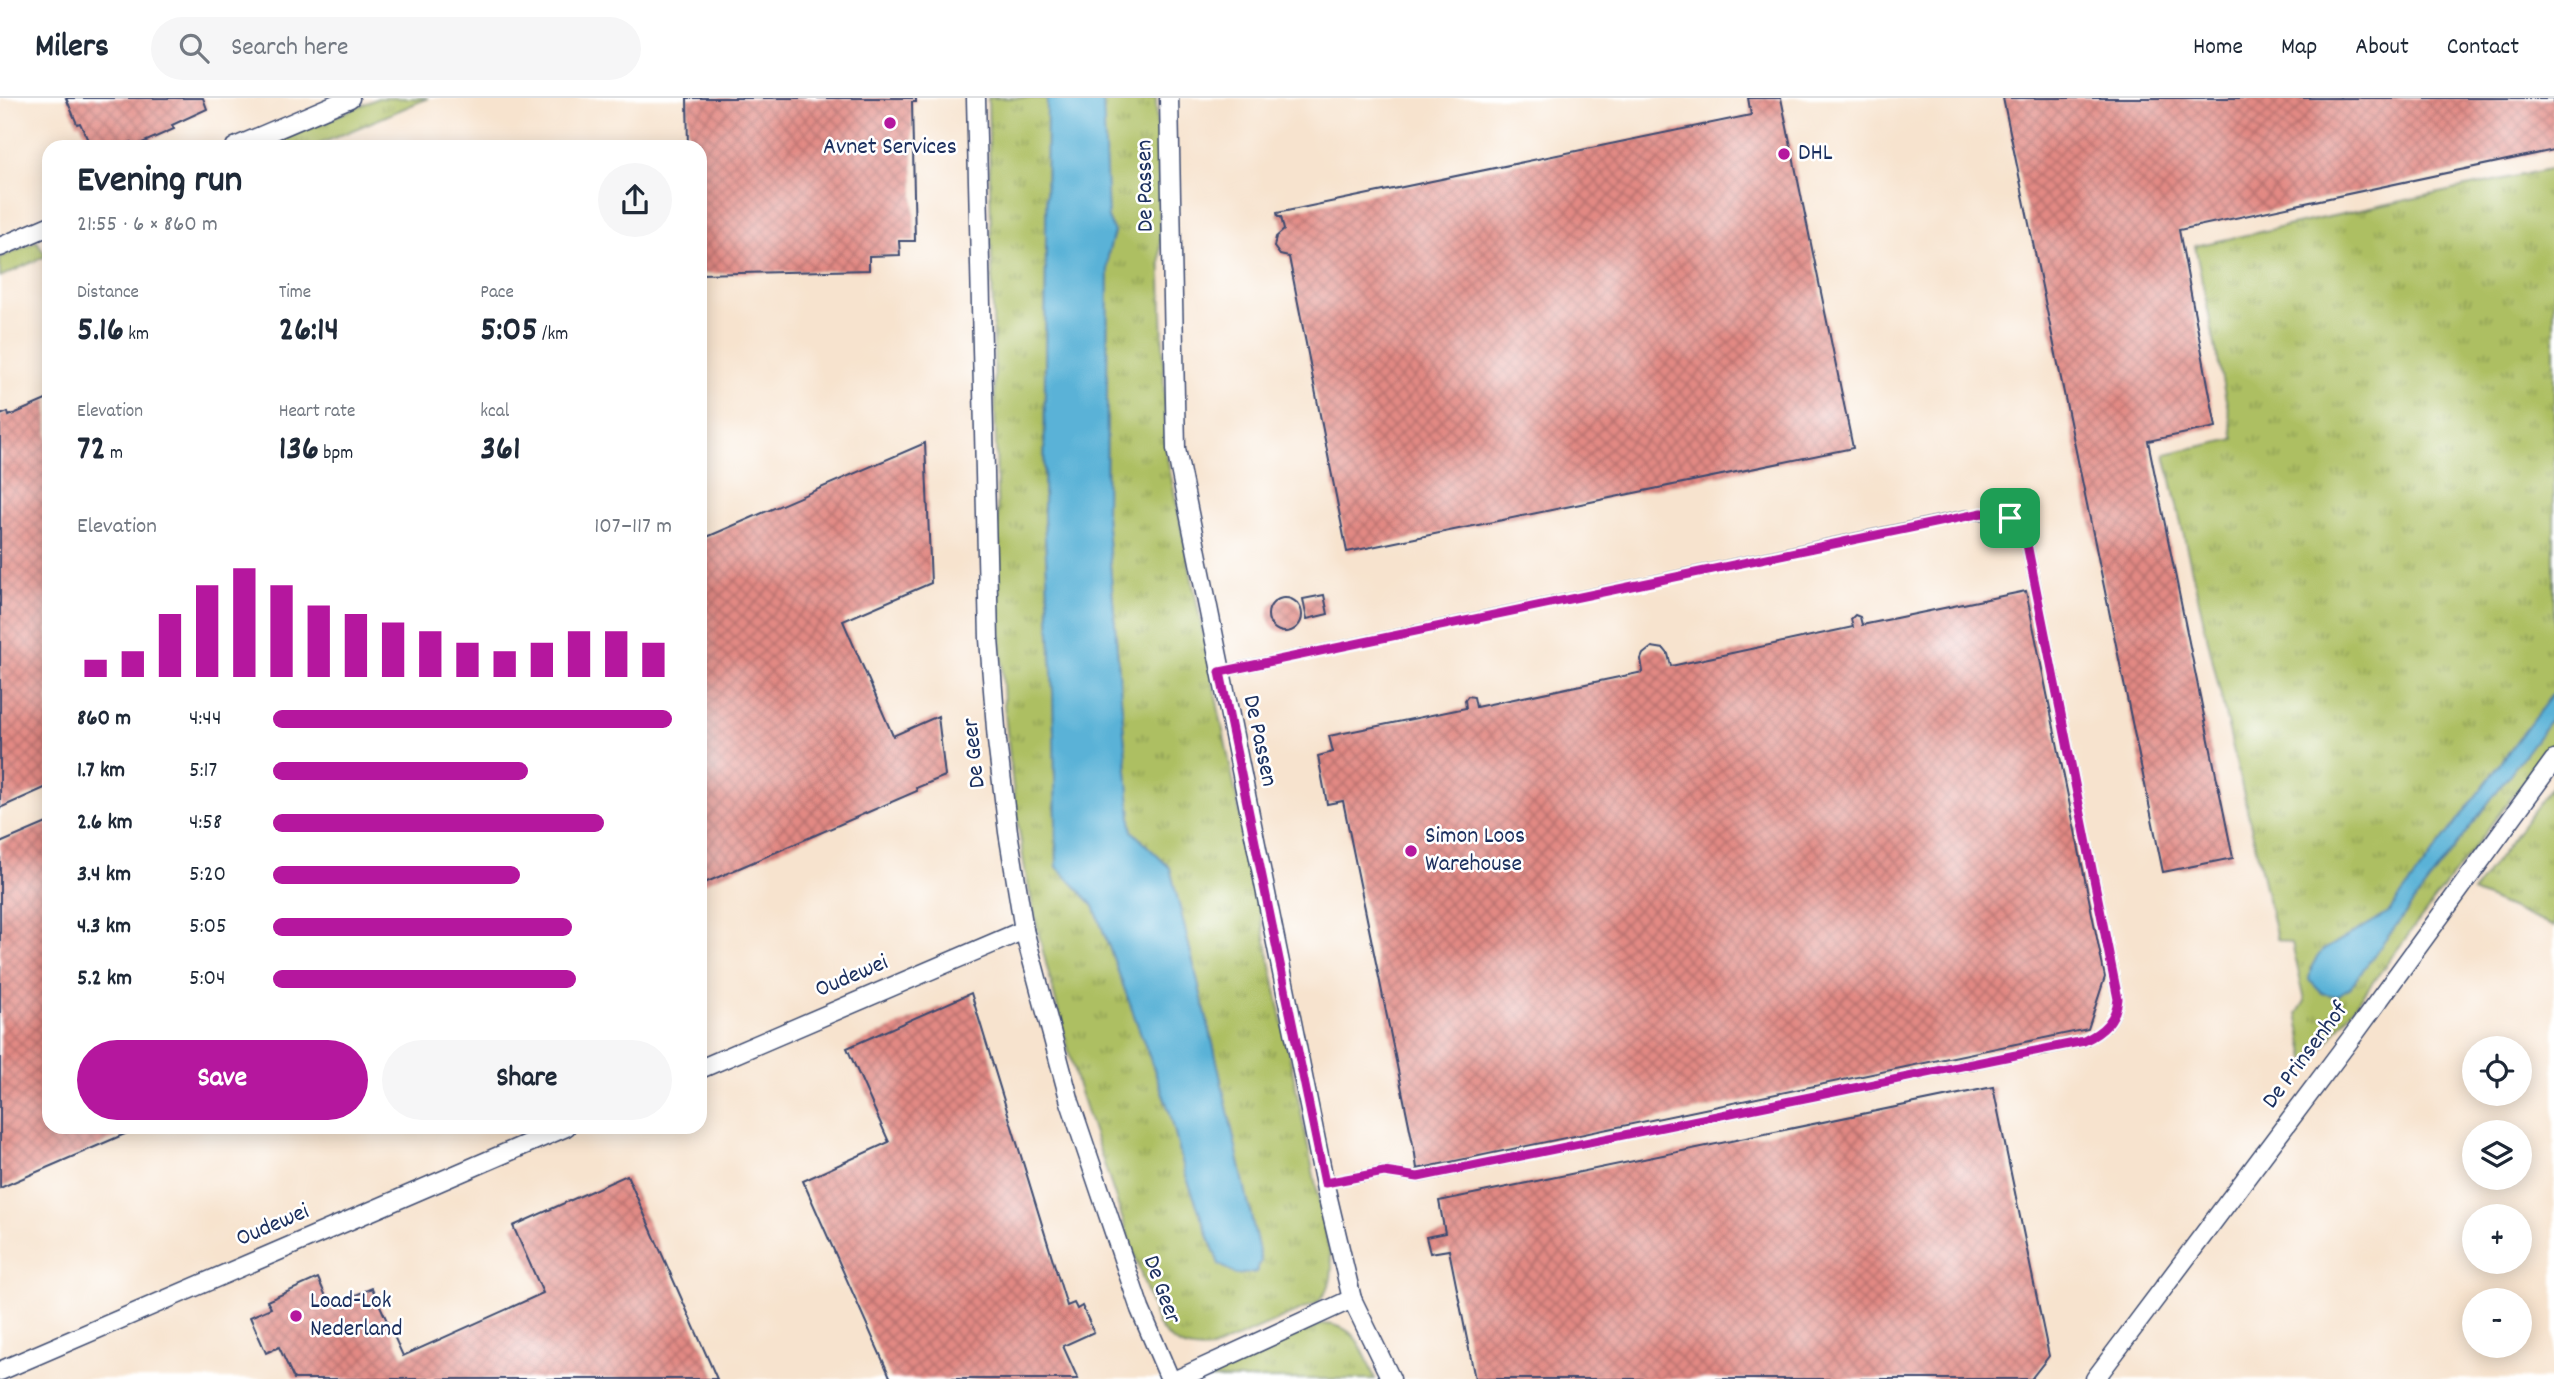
<!DOCTYPE html>
<meta charset="utf-8">
<style>
body{margin:0;font-family:Dekko,sans-serif;background:#f6f6f7;color:#1f2937;height:100vh;display:flex;flex-direction:column;font-size:26px;white-space:nowrap}
*{box-sizing:border-box;margin:0}
p{font-size:23px;color:#747a83}
.icon{flex:none;width:38px;height:38px;fill:none;stroke:currentColor;stroke-width:2;stroke-linecap:round;stroke-linejoin:round}
.map{position:relative;flex:1;overflow:hidden}
.side{position:absolute;left:42px;top:42px;width:665px;height:994px;display:flex;flex-direction:column;background:#fff;border-radius:21px;box-shadow:0 4px 18px #0003}
.side>*{flex:none}
.fabs{position:absolute;left:2462px;top:938px;display:grid;gap:14px}
.fabs a{display:grid;place-items:center;width:70px;height:70px;border-radius:50%;background:#fff;box-shadow:0 4px 18px #0003;font-size:35px}
.pin{position:absolute;display:grid;place-items:center;width:60px;height:60px;color:#fff;margin:-30px;border-radius:14px;box-shadow:0 4px 10px #0006}
.round{display:grid;place-items:center;flex:none;width:74px;height:74px;border-radius:37px;background:#f6f6f7}
.summary{display:flex;align-items:center;justify-content:space-between;height:119px;padding:0 35px}
h1{font-size:38px;font-weight:800;line-height:52px}
.figures{display:grid;grid-template-columns:repeat(3,1fr);gap:10px;height:119px;padding:7px 35px}
.figures div{display:grid;align-content:center}
.figures b{font-size:35px;font-weight:800}
.figures small{font-size:19px;font-weight:400}
.figures p{font-size:19px}
.chart{height:196px;padding:14px 35px}
.chart p{display:flex;justify-content:space-between}
.chart svg{width:100%;height:126px;margin-top:7px;stroke:#b5179e;stroke-width:6}
.button{display:flex;gap:14px;margin-top:auto;padding:14px 35px}
.button a{flex:1;height:80px;border-radius:42px;background:#b5179e;color:#fff;font-size:28px;font-weight:800;line-height:80px;text-align:center}
.button a+a{background:#f6f6f7;color:#1f2937}
ul{padding:0 35px;list-style:none;font-size:23px}
li{display:grid;grid-template-columns:112px 84px 1fr;align-items:center;height:52px}
li i{height:18px;border-radius:9px;background:#b5179e}
header{display:flex;align-items:center;gap:42px;box-sizing:border-box;height:98px;padding:0 35px;background:#fff;border-bottom:2px solid #e0e1e3}
header strong{font-size:33px}
nav{display:flex;gap:38px;margin-inline-start:auto;font-size:24px}
.search{width:490px;height:63px;background:#f6f6f7;display:flex;align-items:center;gap:18px;box-sizing:border-box;padding:0 24px;border-radius:38px;color:#747a83;font-size:26px}
.map>svg:first-child{display:block}
.grass{fill:url(#grass-tufts);stroke:#647760;stroke-width:2}
.water{fill:#5ab2d7;stroke:#3a709a;stroke-width:2}
.building{fill:url(#building-cross-hatch)}
.lines{fill:none;stroke-linecap:round;stroke-linejoin:round}
.lane-casing{stroke:#3c4a6f;stroke-width:12}
.street-casing{stroke:#3c4a6f;stroke-width:21}
.lane{stroke:#fff;stroke-width:9}
.street{stroke:#fff;stroke-width:18}
.route-casing{stroke:#fff;stroke-width:14}
.route{stroke:#b5179e;stroke-width:9}
.poi-dot{fill:#b5179e;stroke:#fff;stroke-width:2.5}
.labels{text-anchor:middle;dominant-baseline:central;stroke-width:5;stroke-linejoin:round;paint-order:stroke}
.poi-label{font-size:24px;fill:#1b2f5e;stroke:#fff;text-anchor:start}
.street-label{font-size:24px;fill:#1b2f5e;stroke:#fff}
</style>
<header>
<strong>Milers</strong>
<div class="search"><svg class="icon" aria-label="search" viewBox="0 0 24 24"><circle cx="10" cy="10" r="6"/><path d="M15 15l6 6"/></svg>Search here</div>
<nav><a>Home</a><a>Map</a><a>About</a><a>Contact</a></nav>
</header>
<div class="map">
<svg width="2554" height="1281" viewBox="0 0 2554 1281">
<defs>
<pattern id="grass-tufts" width="24" height="20" patternUnits="userSpaceOnUse" patternTransform="scale(1.75)"><rect width="24" height="20" fill="#adbf62"/><path d="M3 7l-1-3M5 7V3M7 7l1-3M15 17l-1-3M17 17v-4M19 17l1-3" fill="none" stroke="#8c9c54"/></pattern>
<pattern id="building-cross-hatch" width="8" height="8" patternUnits="userSpaceOnUse" patternTransform="scale(1.75)"><rect width="8" height="8" fill="#e28983"/><path d="M0 0l8 8M0 8l8-8" fill="none" stroke="#b6706e"/></pattern>
</defs>
<rect width="100%" height="100%" fill="#fff"/>
<filter id="ink" filterUnits="userSpaceOnUse"><feTurbulence type="fractalNoise" baseFrequency=".0143" numOctaves="2"/><feDisplacementMap in="SourceGraphic" scale="14" xChannelSelector="R" yChannelSelector="G"/><feConvolveMatrix kernelMatrix="1 2 1 2 8 2 1 2 1" color-interpolation-filters="sRGB"/></filter>
<filter id="wash" filterUnits="userSpaceOnUse"><feTurbulence type="fractalNoise" baseFrequency=".00686" numOctaves="4" result="noise"/><feDisplacementMap in="SourceGraphic" scale="28" xChannelSelector="R" yChannelSelector="G"/><feGaussianBlur stdDeviation="1.57" result="paint"/><feColorMatrix in="noise" values="0 0 0 0 0 0 0 0 0 0 0 0 0 0 0 0 0 1.4 0 .05"/><feComposite in="paint" operator="in"/></filter>
<g filter="url(#wash)">
<rect width="100%" height="100%" fill="#f7e3ce"/>
<g class="grass">
<polygon points="378,0 428,0 313,49 265,49"/>
<path d="M988,0H1047L1044,419L1053,594L1057,768L1094,808L1170,1015L1185,1075L1219,1166L1237,1177L1256,1174L1261,1163L1214,950L1170,770L1132,734L1106,417L1108,156L1114,134L1108,120L1102,0H1156L1166,354L1332,1166C1332,1184 1329,1192 1317,1205L1212,1251C1187,1254 1172,1247 1158,1227L1077,985L1040,842L1025,772L1014,698L1004,606L1000,523Z"/>
<path d="M2554,70V594L2388,815L2322,853L2310,871C2318,899 2324,902 2350,889L2554,617V643L2312,965L2306,961L2297,916L2305,903L2292,845L2277,841L2165,356L2234,341L2195,148Z"/>
<polygon points="37,143 46,158 0,179 0,160"/>
<polygon points="2554,685 2554,829 2473,794"/>
<path d="M1322,1226C1358,1226 1363,1253 1375,1281H1210L1222,1270Z"/>
</g>
<g class="water">
<polygon points="1047,0 1102,0 1103,3 1108,120 1114,134 1108,156 1106,417 1132,733 1170,770 1214,950 1261,1163 1256,1174 1236,1177 1219,1166 1185,1075 1170,1015 1094,808 1057,769 1053,594 1044,419"/>
<path d="M2554,594V617L2350,889L2337,898L2322,895L2309,882C2310,870 2314,863 2322,853L2388,815Z"/>
</g>
<g id="blocks">
<g class="building">
<polygon points="66,0 203,0 207,11 172,27 174,31 133,49 131,44 120,49 91,49 80,25 77,26"/>
<polygon points="687,0 916,0 916,4 912,4 915,143 899,143 900,157 869,158 869,172 700,176 700,49 688,49"/>
<polygon points="1748,0 1781,0 1853,350 1347,454 1289,159 1280,157 1274,149 1276,139 1284,132 1281,119 1278,119 1277,115 1751,17"/>
<polygon points="2003,0 2554,0 2554,52 2179,132 2216,329 2148,343 2233,760 2163,774"/>
<polygon points="48,301 49,688 0,710 0,317 8,314 9,318"/>
<polygon points="925,345 931,485 843,523 893,638 938,618 945,678 916,690 917,693 700,787 700,442"/>
<polygon points="2026,493 2105,879 2088,931 1417,1071 1415,1056 1343,703 1327,706 1318,658 1333,654 1329,638 1466,610 1465,602 1468,598 1474,599 1476,609 1643,574 1641,561 1643,556 1652,549 1664,551 1668,556 1671,568 1853,529 1851,521 1855,517 1860,519 1862,527"/>
<polygon points="1324,497 1328,516 1307,521 1303,501"/>
<circle cx="1285" cy="517" r="17"/>
<polygon points="49,724 49,1029 141,1029 0,1090 0,745"/>
<polygon points="971,895 1067,1208 1074,1205 1077,1211 1082,1208 1094,1234 1063,1248 1078,1281 891,1281 803,1083 889,1044 847,950"/>
<polygon points="1993,989 2049,1258 2031,1281 1475,1281 1449,1152 1430,1155 1426,1139 1445,1135 1439,1103"/>
<polygon points="627,1077 717,1281 294,1281 279,1249 266,1255 250,1219 271,1210 267,1203 318,1180 330,1208 372,1190 403,1258 543,1195 513,1128"/>
</g>
</g>
</g>
<g filter="url(#ink)">
<use href="#blocks" fill-opacity="0" stroke="#3c4a6f" stroke-width="2"/>
<g class="lines">
<g class="lane-casing">
<path id="lane" d="M1220,574L1962,418C1987,415 2009,414 2025,436L2118,901C2116,923 2103,934 2084,943L1418,1079L1384,1074L1325,1085"/>
</g>
<g class="street-casing">
<g id="street">
<polyline points="976,0 989,541 997,643 1008,734 1024,832 1070,1004 1140,1211 1170,1281"/>
<polyline points="1169,0 1176,351 1326,1092 1352,1201 1391,1281"/>
<polyline points="235,49 350,0"/>
<polyline points="0,149 49,128"/>
<polyline points="700,971 1024,832"/>
<polyline points="0,1273 566,1029"/>
<polyline points="1178,1281 1352,1201"/>
<polyline points="2095,1281 2355,935 2554,662"/>
</g>
</g>
<use href="#lane" class="lane"/>
<use href="#street" class="street"/>
</g>
</g>
<g class="lines" filter="url(#ink)">
<g class="route-casing">
<path id="route" d="M1982,415L2010,420L2025,436L2118,901C2116,922 2103,934 2084,943L1418,1079L1384,1074L1325,1085L1220,574Z"/>
</g>
<use href="#route" class="route"/>
</g>
<g class="poi-dot">
<circle cx="890" cy="25" r="7"/>
<circle cx="1784" cy="56" r="7"/>
<circle cx="1411" cy="753" r="7"/>
<circle cx="296" cy="1218" r="7"/>
</g>
<g class="labels">
<g class="poi-label">
<text x="890" y="50" text-anchor="middle">Avnet Services</text>
<text x="1798" y="56">DHL</text>
<text x="1425" y="739">Simon Loos<tspan x="1425" dy="28">Warehouse</tspan></text>
<text x="310" y="1204">Load-Lok<tspan x="310" dy="28">Nederland</tspan></text>
</g>
<g class="street-label">
<text transform="translate(1146 88) rotate(-91)">De Passen</text>
<text transform="translate(1259 643) rotate(78)">De Passen</text>
<text transform="translate(975 655) rotate(-96)">De Geer</text>
<text transform="translate(852 879) rotate(-23)">Oudewei</text>
<text transform="translate(2306 958) rotate(-53)">De Prinsenhof</text>
<text transform="translate(273 1128) rotate(-23)">Oudewei</text>
<text transform="translate(1161 1192) rotate(70)">De Geer</text>
</g>
</g>
</svg>
<div class="fabs">
<a><svg class="icon" aria-label="locate" viewBox="0 0 24 24"><circle cx="12" cy="12" r="6"/><path d="M12 2v4M12 18v4M2 12h4M18 12h4"/></svg></a>
<a><svg class="icon" aria-label="layers" viewBox="0 0 24 24"><path d="M12 4l9 5-9 5-9-5zM3 14l9 5 9-5"/></svg></a>
<a>+</a>
<a>−</a>
</div>
<div class="pin" style="left:2010px;top:420px;background:#1e9e55"><svg class="icon" aria-label="arrive" viewBox="0 0 24 24"><path d="M6 21V4h12l-3 4 3 4H6"/></svg></div>
<section class="side">
<div class="summary"><div><h1>Evening run</h1><p>21:55 · 6 × 860 m</p></div><a class="round"><svg class="icon" aria-label="share" viewBox="0 0 24 24"><path d="M12 15V3M7 8l5-5 5 5M5 13v7h14v-7"/></svg></a></div>
<div class="figures">
<div><p>Distance</p><b>5.16<small> km</small></b></div>
<div><p>Time</p><b>26:14</b></div>
<div><p>Pace</p><b>5:05<small> /km</small></b></div>
</div>
<div class="figures">
<div><p>Elevation</p><b>72<small> m</small></b></div>
<div><p>Heart rate</p><b>136<small> bpm</small></b></div>
<div><p>kcal</p><b>361</b></div>
</div>
<div class="chart"><p><span>Elevation</span>107–117 m</p>
<svg viewBox="0 0 160 44" preserveAspectRatio="none"><path d="M5 44V38M15 44V35M25 44V22M35 44V12M45 44V6M55 44V12M65 44V19M75 44V22M85 44V25M95 44V28M105 44V32M115 44V35M125 44V32M135 44V28M145 44V28M155 44V32"/></svg>
</div>
<ul>
<li><b>860 m</b>4:44<i style="width:100%"></i></li>
<li><b>1.7 km</b>5:17<i style="width:64%"></i></li>
<li><b>2.6 km</b>4:58<i style="width:83%"></i></li>
<li><b>3.4 km</b>5:20<i style="width:62%"></i></li>
<li><b>4.3 km</b>5:05<i style="width:75%"></i></li>
<li><b>5.2 km</b>5:04<i style="width:76%"></i></li>
</ul>
<div class="button"><a>Save</a><a>Share</a></div>
</section>
</div>
